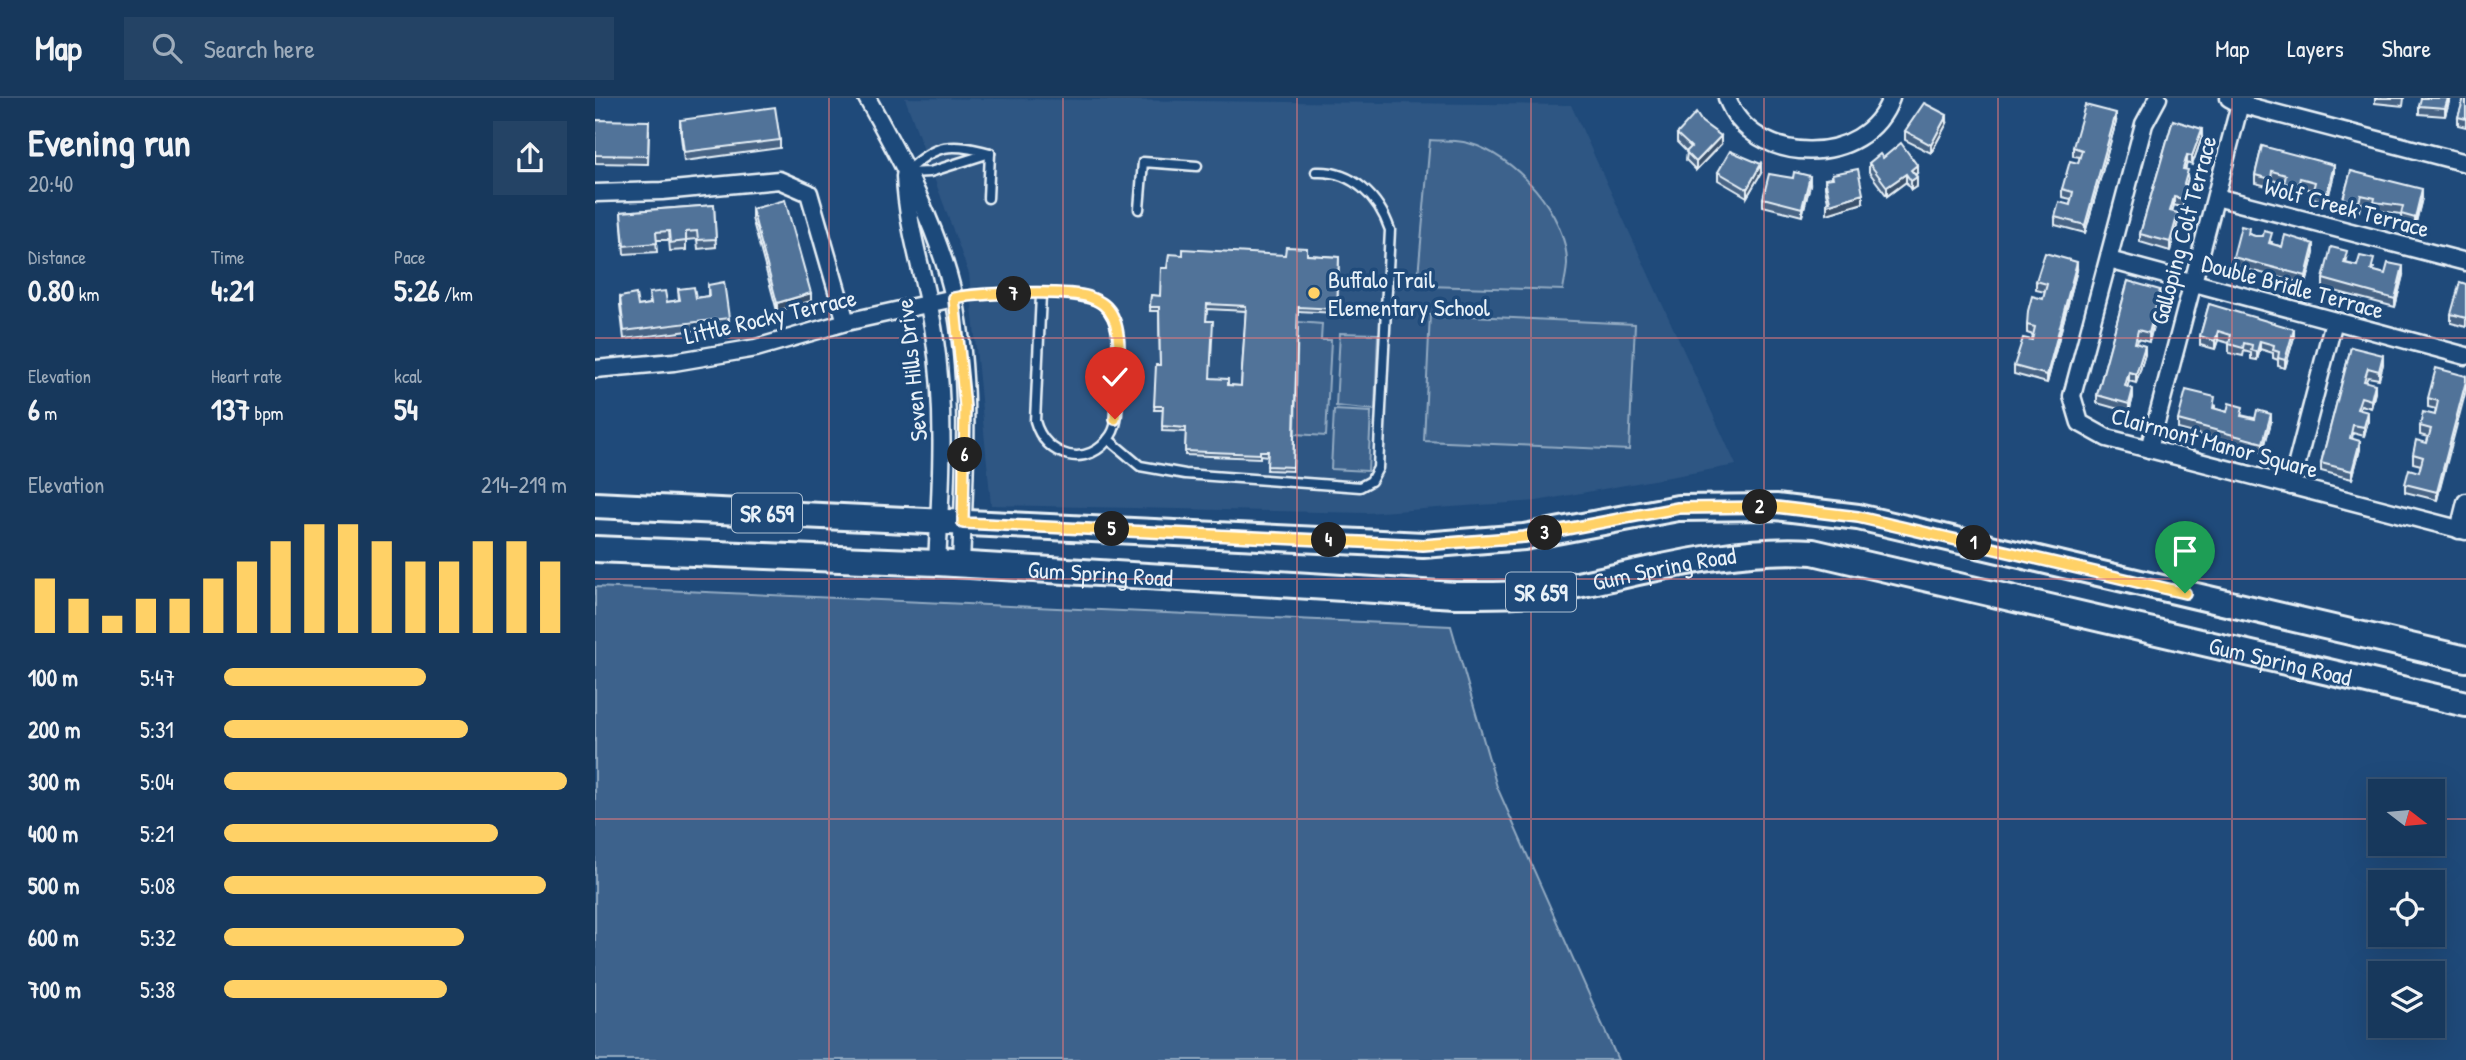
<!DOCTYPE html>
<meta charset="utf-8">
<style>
body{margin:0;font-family:"Patrick Hand",sans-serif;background:#244365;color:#f1f3f6;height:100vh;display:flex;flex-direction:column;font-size:26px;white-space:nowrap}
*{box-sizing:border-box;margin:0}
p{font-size:23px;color:#9eacbb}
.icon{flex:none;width:38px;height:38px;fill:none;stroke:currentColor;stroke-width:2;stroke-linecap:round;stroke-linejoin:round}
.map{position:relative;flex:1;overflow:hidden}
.panel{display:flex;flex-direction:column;background:#17385c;width:595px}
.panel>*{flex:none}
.needle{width:46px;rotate:106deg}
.tools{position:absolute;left:1773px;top:681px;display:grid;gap:14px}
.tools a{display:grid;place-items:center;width:77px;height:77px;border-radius:0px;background:#17385c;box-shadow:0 7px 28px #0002,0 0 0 2px #365272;font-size:35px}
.pin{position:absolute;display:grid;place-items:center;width:60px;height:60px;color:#fff;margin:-72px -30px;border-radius:50% 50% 50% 0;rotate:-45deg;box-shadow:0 0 7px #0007}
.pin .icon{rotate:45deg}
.km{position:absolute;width:35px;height:35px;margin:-18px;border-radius:50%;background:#222;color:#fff;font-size:19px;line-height:35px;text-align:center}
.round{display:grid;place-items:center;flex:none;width:74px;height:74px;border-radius:0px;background:#244365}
.head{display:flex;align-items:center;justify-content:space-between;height:119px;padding:0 28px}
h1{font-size:38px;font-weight:700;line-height:52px}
.stats{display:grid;grid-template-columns:repeat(3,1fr);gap:10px;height:119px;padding:7px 28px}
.stats div{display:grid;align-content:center}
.stats b{font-size:30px;font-weight:700}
.stats small{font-size:19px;font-weight:400}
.stats p{font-size:19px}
.chart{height:196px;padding:14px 28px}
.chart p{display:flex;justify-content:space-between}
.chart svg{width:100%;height:126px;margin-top:7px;stroke:#ffd166;stroke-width:6}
ul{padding:0 28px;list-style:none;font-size:23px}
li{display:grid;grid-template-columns:112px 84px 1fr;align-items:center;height:52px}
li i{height:18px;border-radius:9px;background:#ffd166}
header{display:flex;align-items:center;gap:42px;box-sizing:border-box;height:98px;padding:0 35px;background:#17385c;border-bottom:2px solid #365272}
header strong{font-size:33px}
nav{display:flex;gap:38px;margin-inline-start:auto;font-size:24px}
.search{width:490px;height:63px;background:#244365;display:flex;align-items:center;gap:18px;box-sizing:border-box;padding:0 24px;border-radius:0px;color:#9eacbb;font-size:26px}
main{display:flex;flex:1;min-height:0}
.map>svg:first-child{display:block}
.built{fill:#2e5683}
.green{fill:#3c628c;stroke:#92aac2;stroke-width:2}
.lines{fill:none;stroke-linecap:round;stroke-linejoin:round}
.service-casing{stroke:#e8f1f8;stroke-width:13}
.minor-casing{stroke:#e8f1f8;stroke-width:21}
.primary-casing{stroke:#e8f1f8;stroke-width:30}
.service{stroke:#1f4a7a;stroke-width:8}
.minor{stroke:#1f4a7a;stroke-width:16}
.primary{stroke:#1f4a7a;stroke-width:24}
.wall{fill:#466384;stroke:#e8f1f8;stroke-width:2;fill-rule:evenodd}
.shaded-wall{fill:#39506b;stroke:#e8f1f8;stroke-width:2}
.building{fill:#517399;stroke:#e8f1f8;stroke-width:2;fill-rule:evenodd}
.route-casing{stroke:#fff;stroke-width:14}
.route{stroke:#ffd166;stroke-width:9}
.grid{fill:none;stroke:#dd787b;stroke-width:2;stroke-opacity:0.55}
.poi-dot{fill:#ffd166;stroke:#1f4a7a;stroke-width:2.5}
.labels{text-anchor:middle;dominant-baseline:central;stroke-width:7;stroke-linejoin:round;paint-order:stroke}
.shield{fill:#1f4a7a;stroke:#acbfd2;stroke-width:2}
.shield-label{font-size:23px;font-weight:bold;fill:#e8f1f8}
.street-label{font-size:24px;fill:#e8f1f8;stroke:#1f4a7a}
.poi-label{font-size:24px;fill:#e8f1f8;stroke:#1f4a7a;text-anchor:start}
</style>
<header>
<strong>Map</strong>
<div class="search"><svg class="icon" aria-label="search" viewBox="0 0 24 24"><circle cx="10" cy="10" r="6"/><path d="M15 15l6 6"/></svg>Search here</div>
<nav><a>Map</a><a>Layers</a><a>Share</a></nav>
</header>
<main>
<section class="panel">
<div class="head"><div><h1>Evening run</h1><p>20:40</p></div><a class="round"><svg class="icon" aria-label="share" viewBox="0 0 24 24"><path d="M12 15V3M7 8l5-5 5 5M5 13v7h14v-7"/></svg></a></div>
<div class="stats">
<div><p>Distance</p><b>0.80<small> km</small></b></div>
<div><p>Time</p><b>4:21</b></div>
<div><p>Pace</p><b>5:26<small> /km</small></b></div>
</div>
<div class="stats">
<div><p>Elevation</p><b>6<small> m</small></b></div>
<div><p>Heart rate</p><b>137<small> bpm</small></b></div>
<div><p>kcal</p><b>54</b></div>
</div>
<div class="chart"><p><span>Elevation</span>214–219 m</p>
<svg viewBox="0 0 160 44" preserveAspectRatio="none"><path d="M5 44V25M15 44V32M25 44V38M35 44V32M45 44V32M55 44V25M65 44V19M75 44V12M85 44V6M95 44V6M105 44V12M115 44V19M125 44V19M135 44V12M145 44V12M155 44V19"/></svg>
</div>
<ul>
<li><b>100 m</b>5:47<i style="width:59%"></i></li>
<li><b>200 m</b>5:31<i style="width:71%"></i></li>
<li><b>300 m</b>5:04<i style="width:100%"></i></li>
<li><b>400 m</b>5:21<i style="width:80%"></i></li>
<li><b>500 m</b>5:08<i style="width:94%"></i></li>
<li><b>600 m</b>5:32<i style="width:70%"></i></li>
<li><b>700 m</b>5:38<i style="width:65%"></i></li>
</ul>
</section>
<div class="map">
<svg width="1871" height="962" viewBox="0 0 1871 962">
<rect width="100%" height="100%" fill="#1f4a7a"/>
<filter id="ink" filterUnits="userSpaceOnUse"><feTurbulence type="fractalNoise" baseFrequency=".0143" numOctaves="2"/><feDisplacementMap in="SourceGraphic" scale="14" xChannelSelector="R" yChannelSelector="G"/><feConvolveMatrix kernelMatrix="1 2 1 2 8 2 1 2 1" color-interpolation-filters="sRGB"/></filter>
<g filter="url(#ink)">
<polygon class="built" points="310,0 976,7 1141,367 942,403 771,415 396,407 374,176"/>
<g class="green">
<path d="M835,42C847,43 861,42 873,45C920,57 972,116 972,165C972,174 969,184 968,192L832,188L823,178Z"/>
<polygon points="835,216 1040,226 1034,352 829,343"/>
<polygon points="703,224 727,226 726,242 736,242 731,338 700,336"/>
<polygon points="745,235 783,236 780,312 741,308"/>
<polygon points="739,312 776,314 773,373 736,371"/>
<polygon points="0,489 856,528 902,689 1023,962 0,962"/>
</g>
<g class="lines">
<g class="service-casing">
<g id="service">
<path d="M312,73C341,45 357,45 395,55"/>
<polyline points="313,75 335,74 395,55"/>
<polyline points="393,100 395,55"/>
<polyline points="544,111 548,64 602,68"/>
<path d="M359,200C385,194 493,189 510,208C527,226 522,251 522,274C521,292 526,322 516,337C494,372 450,360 440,323L446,197"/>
<path d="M513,341L545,368L590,376L765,389L776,383L783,370L795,132C784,99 757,72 721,74"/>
</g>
</g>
<g class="minor-casing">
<g id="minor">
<path d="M272,0C306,61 344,131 359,200C377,287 369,379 366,467"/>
<path d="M1132,0C1157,69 1271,71 1296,0"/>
<polyline points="1563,0 1549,26 1477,298 1485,325 1512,340 1871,433"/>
<polyline points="1634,0 1645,6 1871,65"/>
<path d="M310,78C312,132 331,182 339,235C351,312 346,388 342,465"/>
<polyline points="0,95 67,93 184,82 214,95 251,224"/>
<polyline points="1621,99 1871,164"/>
<polyline points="1514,162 1871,258"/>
<polyline points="0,271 79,264 161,250 251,224 359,200"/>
<polyline points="1554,351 1645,6"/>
<polyline points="1696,388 1739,223"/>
<polyline points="1864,432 1871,404"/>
</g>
</g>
<g class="primary-casing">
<g id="primary">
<polyline points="0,407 828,447 929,439 1083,410 1181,409 1263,419 1871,561"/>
<path id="s1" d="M0,451L342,465L860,497C888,497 917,498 945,494C1036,479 1126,448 1218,454L1871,606"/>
</g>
</g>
<use href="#service" class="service"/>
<use href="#minor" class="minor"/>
<use href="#primary" class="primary"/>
</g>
<g class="wall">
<polygon points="1780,0 1809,0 1808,8 1780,5"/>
<polygon points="1855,0 1850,18 1824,16 1824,8"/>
<polygon points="1871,0 1871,29 1863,27 1863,19"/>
<polygon points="0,22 54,32 53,66 0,65"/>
<polygon points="85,22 185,42 185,50 89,63 85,30"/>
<polygon points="1578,22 1607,39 1597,67 1592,65 1590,71 1593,81 1591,87 1592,95 1588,110 1579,107 1577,113 1583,124 1575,153 1545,144 1545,136"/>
<polygon points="1521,24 1490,135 1460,127 1460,119 1475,107 1476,101 1467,99 1467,91 1483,65 1485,59 1478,58 1478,49"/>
<polygon points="1352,25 1336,55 1310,42 1310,33"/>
<polygon points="1082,36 1126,46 1101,72 1091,62 1092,54 1082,44"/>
<polygon points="1667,48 1739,76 1732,104 1718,100 1718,92 1705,89 1703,96 1689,93 1689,85 1677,82 1676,89 1660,85 1660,77"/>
<polygon points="1288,60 1322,75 1320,77 1322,88 1316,92 1311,84 1292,98 1274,74 1274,65"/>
<polygon points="1756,73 1827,100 1820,128 1806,124 1806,116 1779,112 1779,108 1766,105 1764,113 1748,109 1748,101"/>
<polygon points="1123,74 1166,75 1152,99 1123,82"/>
<polygon points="1237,76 1268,105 1232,116 1232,104 1233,103 1230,90 1230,81 1237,80"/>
<polygon points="1215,87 1207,118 1168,108 1168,100"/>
<polygon points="119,107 121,149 103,151 102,141 91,142 91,152 75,153 74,142 61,142 62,154 29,156 26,114"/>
<polygon points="157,111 216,203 182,213 157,120"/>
<polygon points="1654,136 1677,144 1676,146 1719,155 1711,186 1638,168 1638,159"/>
<path d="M588,157H712L744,159L742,215L703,213L698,373L672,372L673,358L665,357V360L590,357L591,334L567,333L568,312H559L565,267L564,213H555L556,197L565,198L572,170ZM612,211L651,213L646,288L633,287L615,280L611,223Z"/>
<polygon points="1752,161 1751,165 1762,168 1779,170 1778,173 1790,176 1808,177 1800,209 1728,190 1728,181"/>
<polygon points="1482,172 1452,285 1419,276 1419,268 1437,242 1438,237 1432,235 1432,227 1448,201 1450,194 1441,192 1441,183"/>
<polygon points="1533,183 1565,200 1554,244 1543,241 1542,246 1550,256 1541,285 1534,283 1532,289 1538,299 1534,314 1502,305 1502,297"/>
<polygon points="1871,186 1871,229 1856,225 1856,216"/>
<polygon points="113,187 134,220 134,228 29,241 25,207 25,199 43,208 55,206 54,195 72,204 84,202 83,191 101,200 113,198"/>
<polygon points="1614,206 1699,239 1690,270 1683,268 1683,262 1678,260 1678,255 1665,251 1662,262 1656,261 1656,255 1649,253 1648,258 1634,255 1634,245 1623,242 1620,251 1605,247 1605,238"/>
<polygon points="1756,249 1788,266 1784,281 1773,279 1771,283 1780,294 1776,310 1766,307 1764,312 1773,323 1769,338 1758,335 1757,341 1765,351 1757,381 1726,373 1726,365"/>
<polygon points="1871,278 1842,402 1810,394 1810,386 1824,374 1826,367 1818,365 1818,356 1832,345 1833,339 1825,337 1825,328 1840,317 1841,311 1833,309 1833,300"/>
<polygon points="1620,308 1620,311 1676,324 1668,353 1583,331 1583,322"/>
</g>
<g class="shaded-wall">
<polygon points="1853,0 1855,0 1850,18 1850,10"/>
<polygon points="1521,15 1521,24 1490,135 1490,127"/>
<polygon points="1352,17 1352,25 1336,55 1336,47"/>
<polygon points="1607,31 1607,39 1597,67 1597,58"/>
<polygon points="1126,38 1126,46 1101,72 1101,64"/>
<polygon points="1592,57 1592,65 1588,79 1588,71"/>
<polygon points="1166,66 1166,75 1152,99 1152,91"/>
<polygon points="1322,67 1322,75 1316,80 1316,72"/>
<polygon points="1739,67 1739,76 1732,104 1732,95"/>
<polygon points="1311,76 1311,84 1292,98 1292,89"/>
<polygon points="1215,78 1215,87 1207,118 1207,110"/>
<polygon points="1322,79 1322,88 1316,92 1316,83"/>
<polygon points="1592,87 1592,95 1588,110 1588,101"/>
<polygon points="1827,91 1827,100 1820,128 1820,120"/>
<polygon points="1268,96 1268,105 1232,116 1232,107"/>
<polygon points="1579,99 1579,107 1575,121 1575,113"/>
<polygon points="1583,115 1583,124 1575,153 1575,144"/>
<polygon points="1719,146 1719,155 1711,186 1711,178"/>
<polygon points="1482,164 1482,172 1452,285 1452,277"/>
<polygon points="1808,168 1808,177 1800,209 1800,201"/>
<polygon points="1565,192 1565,200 1554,244 1554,235"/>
<polygon points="216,195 216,203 182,213 182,205"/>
<polygon points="1699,231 1699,239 1690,270 1690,262"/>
<polygon points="1623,233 1623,242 1620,251 1620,243"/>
<polygon points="1665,243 1665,251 1662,262 1662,254"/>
<polygon points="1550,248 1550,256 1541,285 1541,276"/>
<polygon points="1788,257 1788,266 1784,281 1784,273"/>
<polygon points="1534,274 1534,283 1530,297 1530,288"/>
<polygon points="1871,283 1871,292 1842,402 1842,394"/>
<polygon points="1780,286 1780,294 1776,310 1776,302"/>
<polygon points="1538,291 1538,299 1534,314 1534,306"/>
<polygon points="1773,314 1773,323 1769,338 1769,329"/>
<polygon points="1676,316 1676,324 1668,353 1668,345"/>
<polygon points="1765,343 1765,351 1757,381 1757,373"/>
</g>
<g class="building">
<polygon points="1826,0 1853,0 1850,10 1824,8"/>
<polygon points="1869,0 1871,0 1871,21 1863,19"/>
<polygon points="1329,5 1352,17 1336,47 1310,33"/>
<polygon points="1490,7 1521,15 1490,127 1460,119 1464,104 1475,107 1478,94 1467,91 1475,63 1483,65 1487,52 1478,49"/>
<polygon points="180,9 185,42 89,54 85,22"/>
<polygon points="1101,15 1107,24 1126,38 1101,64 1091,54 1096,49 1082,36"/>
<polygon points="0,22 54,23 53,58 0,57"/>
<polygon points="1578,22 1607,31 1597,58 1592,57 1588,71 1593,72 1589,86 1592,87 1588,101 1579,99 1575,113 1583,115 1575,144 1545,136"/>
<polygon points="1306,45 1322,67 1316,72 1322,79 1316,83 1311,76 1292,89 1274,65 1285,56 1288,60"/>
<polygon points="1667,48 1739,67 1732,95 1718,92 1720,84 1705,80 1703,88 1689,85 1691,77 1677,73 1676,81 1660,77"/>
<polygon points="1135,53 1166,66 1152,91 1123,74"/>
<polygon points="1263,71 1268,96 1232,107 1232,104 1235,103 1230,81 1238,80 1237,76"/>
<polygon points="1756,73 1827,91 1820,120 1806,116 1808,108 1779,104 1780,100 1766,97 1764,104 1748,101"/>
<polygon points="1199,74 1215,78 1207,110 1168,100 1174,76 1198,80"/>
<polygon points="190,102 216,195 182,205 157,111"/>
<polygon points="119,107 121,141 103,142 102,133 91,134 91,143 75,145 74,133 61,134 62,145 29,148 26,114"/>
<polygon points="1646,128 1654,130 1653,136 1660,138 1668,138 1669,133 1677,135 1674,145 1687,149 1690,137 1719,146 1711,178 1638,159"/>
<path d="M691,149L712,150V157L744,159L742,211L703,209L698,369L672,368L673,353H665V356L590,353L591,330L567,328L568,308H559L561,267H565L564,209H555L556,197L565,198L566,170H572L574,156L588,157V151L690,157ZM612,206L651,208L646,288L633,287V281L615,280L618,223H611Z"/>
<polygon points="1736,149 1752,153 1749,165 1762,168 1765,158 1779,161 1776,172 1790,176 1793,165 1808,168 1800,201 1728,181"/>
<polygon points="1450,155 1482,164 1452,277 1419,268 1428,240 1437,242 1440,229 1432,227 1433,213 1437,198 1448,201 1452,186 1441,183"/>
<polygon points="1533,183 1565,192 1554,235 1543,232 1540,245 1550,248 1541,276 1534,274 1530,288 1538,291 1534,306 1502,297"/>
<polygon points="129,184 134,220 29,233 25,199 41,196 43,208 56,206 54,195 70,193 72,204 85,202 83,191 99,189 101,200 114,198 113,187"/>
<polygon points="1865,184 1871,186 1871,220 1856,216"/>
<polygon points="1614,206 1699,231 1690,262 1683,260 1684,254 1678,252 1679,247 1665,243 1662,254 1656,252 1657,247 1649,245 1648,250 1634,246 1636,237 1623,233 1620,243 1605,238"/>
<polygon points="1756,249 1788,257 1784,273 1773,270 1769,283 1780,286 1776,302 1766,299 1762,311 1773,314 1769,329 1758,327 1755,340 1765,343 1757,373 1726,365"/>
<polygon points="1841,270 1871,278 1871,283 1842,394 1810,386 1814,371 1824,374 1828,359 1818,356 1821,342 1832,345 1836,331 1825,328 1828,314 1840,317 1843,303 1833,300"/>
<polygon points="1591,292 1620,299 1618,310 1632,314 1634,305 1648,309 1646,318 1660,321 1662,312 1676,316 1668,345 1583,322"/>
</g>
</g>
<g class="lines" filter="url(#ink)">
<g class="route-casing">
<path id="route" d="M520,321C521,294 530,242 518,219C513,208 505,203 494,199C472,192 383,195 359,200L370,309L368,425L828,447L929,439L1083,410L1181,409L1263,419L1590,495"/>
</g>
<use href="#route" class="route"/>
</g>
<path class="grid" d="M234,0V962M468,0V962M702,0V962M936,0V962M1169,0V962M1403,0V962M1637,0V962M0,240H1871M0,481H1871M0,721H1785M1838,721H1871"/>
<circle class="poi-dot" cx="719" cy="195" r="7"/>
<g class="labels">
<g class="shield">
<rect x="137" y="395.5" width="70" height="39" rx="5"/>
<rect x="911" y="474.5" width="70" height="39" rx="5"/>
</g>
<g class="shield-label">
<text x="172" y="415">SR 659</text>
<text x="946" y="494">SR 659</text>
</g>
<g class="street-label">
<text transform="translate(1752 109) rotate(15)">Wolf Creek Terrace</text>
<text transform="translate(1588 132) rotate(-75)">Galloping Colt Terrace</text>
<text transform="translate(1698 188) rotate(15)">Double Bridle Terrace</text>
<text transform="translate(175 218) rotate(-13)">Little Rocky Terrace</text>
<text transform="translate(316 272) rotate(-96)">Seven Hills Drive</text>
<text transform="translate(1620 344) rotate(15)">Clairmont Manor Square</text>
<text stroke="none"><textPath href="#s1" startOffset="1073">Gum Spring Road</textPath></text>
<text stroke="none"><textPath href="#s1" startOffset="506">Gum Spring Road</textPath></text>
<text stroke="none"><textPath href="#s1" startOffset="1703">Gum Spring Road</textPath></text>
</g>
<g class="poi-label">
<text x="733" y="181">Buffalo Trail<tspan x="733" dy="28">Elementary School</tspan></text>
</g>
</g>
</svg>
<div class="tools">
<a><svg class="needle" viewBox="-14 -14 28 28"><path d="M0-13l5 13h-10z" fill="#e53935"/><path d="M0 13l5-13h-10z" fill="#9eacbb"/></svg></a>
<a><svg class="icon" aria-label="locate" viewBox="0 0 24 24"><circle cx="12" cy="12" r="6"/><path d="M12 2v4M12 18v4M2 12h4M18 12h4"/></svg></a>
<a><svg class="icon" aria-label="layers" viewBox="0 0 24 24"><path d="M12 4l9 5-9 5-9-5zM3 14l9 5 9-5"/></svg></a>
</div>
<div class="pin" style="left:1590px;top:495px;background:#1e9e55"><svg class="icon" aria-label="arrive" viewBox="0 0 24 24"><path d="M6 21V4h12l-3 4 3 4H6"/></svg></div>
<div class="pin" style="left:520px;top:321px;background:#d93025"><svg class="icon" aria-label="check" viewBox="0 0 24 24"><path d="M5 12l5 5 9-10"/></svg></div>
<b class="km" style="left:1379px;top:445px">1</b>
<b class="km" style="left:1165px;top:409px">2</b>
<b class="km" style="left:950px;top:435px">3</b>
<b class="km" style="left:734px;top:442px">4</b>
<b class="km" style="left:517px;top:431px">5</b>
<b class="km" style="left:370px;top:357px">6</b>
<b class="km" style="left:419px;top:196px">7</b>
</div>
</main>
